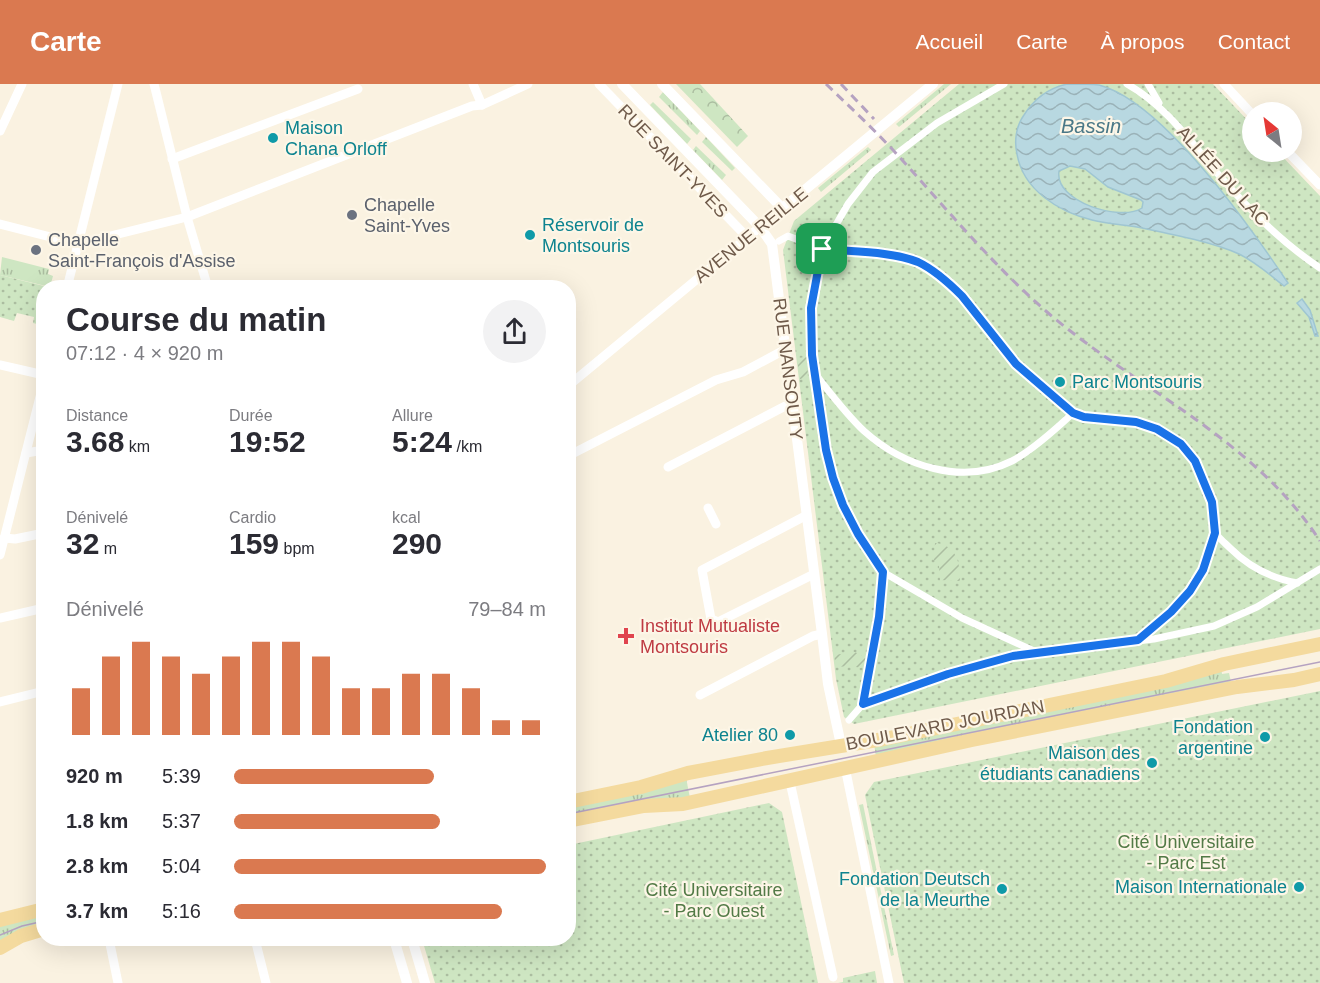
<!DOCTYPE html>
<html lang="fr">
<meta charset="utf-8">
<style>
body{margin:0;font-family:Arial,sans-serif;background:#f2f2f3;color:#2b2b33;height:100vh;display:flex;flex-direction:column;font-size:22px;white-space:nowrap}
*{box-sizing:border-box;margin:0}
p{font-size:20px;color:#7c7c81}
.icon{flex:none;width:33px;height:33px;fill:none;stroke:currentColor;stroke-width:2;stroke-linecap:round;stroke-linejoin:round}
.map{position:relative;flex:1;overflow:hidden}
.details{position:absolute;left:36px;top:196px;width:540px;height:666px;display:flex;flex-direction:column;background:#fff;border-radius:24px;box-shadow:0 6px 24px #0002}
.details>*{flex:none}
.needle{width:39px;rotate:330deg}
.controls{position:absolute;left:1242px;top:18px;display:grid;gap:12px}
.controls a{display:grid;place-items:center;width:60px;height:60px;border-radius:50%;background:#fff;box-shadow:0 6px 24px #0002;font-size:30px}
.pin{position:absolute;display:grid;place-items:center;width:51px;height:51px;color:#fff;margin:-26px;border-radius:12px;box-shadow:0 3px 9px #0006}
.round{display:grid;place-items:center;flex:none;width:63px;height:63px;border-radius:32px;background:#f2f2f3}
.head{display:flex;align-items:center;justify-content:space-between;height:102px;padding:0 30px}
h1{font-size:33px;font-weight:700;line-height:45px}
.metrics{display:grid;grid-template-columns:repeat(3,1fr);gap:9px;height:102px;padding:6px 30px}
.metrics div{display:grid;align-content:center}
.metrics b{font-size:30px;font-weight:700}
.metrics small{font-size:16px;font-weight:400}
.metrics p{font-size:16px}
.chart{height:168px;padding:12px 30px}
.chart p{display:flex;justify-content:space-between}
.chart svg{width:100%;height:108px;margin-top:6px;stroke:#da7950;stroke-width:6}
ul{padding:0 30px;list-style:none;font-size:20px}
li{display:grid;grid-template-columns:96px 72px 1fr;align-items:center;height:45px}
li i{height:15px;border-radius:8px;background:#da7950}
header{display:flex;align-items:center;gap:36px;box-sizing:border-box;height:84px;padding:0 30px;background:#da7950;color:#fff}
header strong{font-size:28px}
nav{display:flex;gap:33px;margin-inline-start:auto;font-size:21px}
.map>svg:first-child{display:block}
.grass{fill:url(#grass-tufts)}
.forest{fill:url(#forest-crowns)}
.park{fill:url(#park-dots)}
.garden{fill:url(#garden-furrows)}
.water{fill:url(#water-waves);stroke:#9fc6d2;stroke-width:1.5;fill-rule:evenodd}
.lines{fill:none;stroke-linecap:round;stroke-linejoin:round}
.pedestrian{stroke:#fff;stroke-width:7}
.minor{stroke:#fff;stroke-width:9}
.tertiary{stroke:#fff;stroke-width:10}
.primary{stroke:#f4da9e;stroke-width:14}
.tram{stroke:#b5a2c1;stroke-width:1.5}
.rail{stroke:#b5a2c1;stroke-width:3;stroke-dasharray:9 6;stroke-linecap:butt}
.route-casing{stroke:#fff;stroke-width:12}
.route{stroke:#1a73e8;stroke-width:8}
.culture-dot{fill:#0f9aa8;stroke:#fdf6e7;stroke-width:2}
.worship-dot{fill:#6b7280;stroke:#fdf6e7;stroke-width:2}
.health-dot{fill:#e0444e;stroke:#fdf6e7;stroke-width:2}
.labels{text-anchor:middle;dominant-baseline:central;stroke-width:4.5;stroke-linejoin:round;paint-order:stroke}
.culture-label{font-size:18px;fill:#0d838f;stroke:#fdf6e7;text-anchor:end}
.street-label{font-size:18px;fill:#6f5a4a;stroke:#fdf6e7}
.worship-label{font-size:18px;fill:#5b616d;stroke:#fdf6e7;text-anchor:start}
.health-label{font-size:18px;fill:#be3a42;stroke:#fdf6e7;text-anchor:start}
.park-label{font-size:18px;fill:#527a46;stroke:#fdf6e7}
.water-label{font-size:20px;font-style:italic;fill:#4a7887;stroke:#fdf6e7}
</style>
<header>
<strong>Carte</strong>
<nav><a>Accueil</a><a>Carte</a><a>À propos</a><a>Contact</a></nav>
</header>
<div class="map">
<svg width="1320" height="899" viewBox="0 0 1320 899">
<defs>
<pattern id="grass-tufts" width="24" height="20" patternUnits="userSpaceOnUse" patternTransform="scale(1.5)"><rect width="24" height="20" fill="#cee6c2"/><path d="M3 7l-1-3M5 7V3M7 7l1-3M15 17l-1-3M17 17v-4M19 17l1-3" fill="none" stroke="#abbda0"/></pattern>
<pattern id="forest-crowns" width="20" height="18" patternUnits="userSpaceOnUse" patternTransform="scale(1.5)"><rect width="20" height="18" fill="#cee6c2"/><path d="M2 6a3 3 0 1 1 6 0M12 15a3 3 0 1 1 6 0" fill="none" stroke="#abbda0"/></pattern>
<pattern id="park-dots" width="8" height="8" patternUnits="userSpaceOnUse" patternTransform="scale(1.5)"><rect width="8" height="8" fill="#cee6c2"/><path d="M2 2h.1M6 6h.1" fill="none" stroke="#abbda0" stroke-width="1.8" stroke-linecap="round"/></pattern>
<pattern id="garden-furrows" width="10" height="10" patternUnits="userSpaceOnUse" patternTransform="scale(1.5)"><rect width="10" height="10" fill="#cee6c2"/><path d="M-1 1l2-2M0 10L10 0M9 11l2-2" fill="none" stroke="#abbda0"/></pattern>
<pattern id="water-waves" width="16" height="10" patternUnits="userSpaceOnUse" patternTransform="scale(1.5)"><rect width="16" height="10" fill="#b8d8e1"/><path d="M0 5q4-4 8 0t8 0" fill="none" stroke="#9ab2b8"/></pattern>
</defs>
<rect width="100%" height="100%" fill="#faf2e1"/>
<g class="grass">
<polygon points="944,0 951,0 899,43 896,40"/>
<polygon points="663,8 700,47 697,51 659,13"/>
<polygon points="653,18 691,55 687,60 650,21"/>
<polygon points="706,53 735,84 732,87 702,58"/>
<polygon points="696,62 726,91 722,96 693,66"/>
<polygon points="868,63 871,66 821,108 818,104"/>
<polygon points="2,173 49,185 48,190 53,192 50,203 0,191"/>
<polygon points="1221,583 1222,590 1229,589 1231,598 876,671 874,661"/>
<polygon points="686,694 690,714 569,733 569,722"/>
<polygon points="863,720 894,871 891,872 859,721"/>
<polygon points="43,829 43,841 0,859 0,840"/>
</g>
<polygon class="forest" points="676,0 700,0 748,52 737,63"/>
<g class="park">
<polygon points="959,0 1213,0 1252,41 1252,68 1278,68 1320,112 1320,545 854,640 844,633 836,595 783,166 794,137"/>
<polygon points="0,191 52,204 44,204 43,238 38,238 37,240 33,239 34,233 17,229 14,237 0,233"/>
<polygon points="1320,607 1320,899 904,899 865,711 874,698"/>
<polygon points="769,719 782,728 818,899 435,899 422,855 568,855 569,761"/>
<polygon points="875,887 877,899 838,899 843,898 843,894"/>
</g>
<g class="garden">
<polygon points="807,273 808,294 800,295 797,274"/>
<path d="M935,459C957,461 960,479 960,497L940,496L939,482L934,476Z"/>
<polygon points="855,568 866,574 861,584 851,582 836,583 834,571"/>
</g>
<g class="water">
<path d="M1067,0C1077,0 1090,0 1099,1C1164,18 1251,144 1288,199L1284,202C1270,191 1256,178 1239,170C1212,158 1171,150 1142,144C1125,141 1108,140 1092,136C1059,128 1023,106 1017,70C1014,57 1016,42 1024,31C1034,15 1049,4 1067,0ZM1070,82L1085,85L1108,103L1141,116L1143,118L1142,124C1121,138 1054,118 1059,87Z"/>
<polygon points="1302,215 1310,226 1318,252 1315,252 1309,233 1297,219"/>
</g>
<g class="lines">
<g class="pedestrian">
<path d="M1127,0C1166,22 1190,57 1218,90C1249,126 1281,158 1320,184"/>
<polyline points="1148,0 1159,19"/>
<path d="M779,157L788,152L822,165L904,174L927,183L940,192L962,212L1016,280L1073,329C1106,341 1144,331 1173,354C1194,370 1209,398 1213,424C1214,431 1213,445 1217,451C1220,455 1226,460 1230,464C1249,483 1270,494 1297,499"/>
<path d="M816,291C831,310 846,330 864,347C903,382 962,402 1012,377C1031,367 1057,344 1073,329"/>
<polyline points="883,488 962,534 1034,567"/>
<path d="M1138,556C1162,535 1190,516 1203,486C1208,474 1211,461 1215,449"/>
<polyline points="863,620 879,533 883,488 858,450 843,421 833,394 826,366 814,289 811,224 822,165 848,120 873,88 937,39 1004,0"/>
<polyline points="849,636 863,620 948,590 1013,572 1154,555 1214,542 1257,523 1320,485"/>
</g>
<g class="minor">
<polyline points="154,0 187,133 208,204"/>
<polyline points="473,0 482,21"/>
<polyline points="599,0 747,153"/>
<polyline points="1224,0 1252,30"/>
<polyline points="0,47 22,0"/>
<polyline points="1288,68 1320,101"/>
<polyline points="172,75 358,5"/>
<polyline points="0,140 78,160 187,133 472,22 482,21 528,0"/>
<polyline points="67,204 118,0"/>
<polyline points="0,281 44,291"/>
<polyline points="568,302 760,143"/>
<polyline points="26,369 44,366"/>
<polyline points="568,372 716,296 743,288 786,265"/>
<polyline points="668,383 793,318"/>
<polyline points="708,424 716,440"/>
<polyline points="807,431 702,486 711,535 718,538 814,490"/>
<polyline points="4,454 15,455 44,449"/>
<polyline points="0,471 44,297"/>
<polyline points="0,534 44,524"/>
<polyline points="700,611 813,552 822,550"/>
<polyline points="0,618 44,607"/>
<polyline points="845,683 889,899"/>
<polyline points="790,698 833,893"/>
<polyline points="109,855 118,899"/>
<polyline points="255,855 266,899"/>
</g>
<g class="tertiary">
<polyline points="622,0 760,143 772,160 822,550 828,600 841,661"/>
<polyline points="662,0 783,125"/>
<polyline points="760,143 933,0"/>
<polyline points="394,855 407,899"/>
<polyline points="412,855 425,899"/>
</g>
<g class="primary">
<polyline points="568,718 641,703 688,689 767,674 884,655 1166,597 1224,580 1320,560"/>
<polyline points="568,737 644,722 683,720 972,656 1237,603 1294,596 1320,590"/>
<polyline points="0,836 44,825"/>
<polyline points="0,864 21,852 44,845"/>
</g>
<g class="tram">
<polyline points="568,730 1320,578"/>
<polyline points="0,851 22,842 44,837"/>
</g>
<g class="rail">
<path d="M826,0C852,25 879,50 903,77C950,129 994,182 1047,228C1138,306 1253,354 1320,457"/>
<polyline points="841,0 874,35"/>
</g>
</g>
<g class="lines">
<g class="route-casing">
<path id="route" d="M822,165C851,168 891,167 918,178C935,186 949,199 962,212L1016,280L1073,329L1084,333L1136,338L1157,345L1181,360L1195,377L1212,418L1215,449L1203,486L1190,507L1171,528L1138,556L1013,572L948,590L863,620L879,533L883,488L858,450L843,421L833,394L826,366L812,271L811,224Z"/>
</g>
<use href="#route" class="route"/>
</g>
<g class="culture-dot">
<circle cx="273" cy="54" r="6"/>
<circle cx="530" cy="151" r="6"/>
<circle cx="1060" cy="298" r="6"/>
<circle cx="790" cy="651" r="6"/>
<circle cx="1265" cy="653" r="6"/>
<circle cx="1152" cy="679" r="6"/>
<circle cx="1299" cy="803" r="6"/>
<circle cx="1002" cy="805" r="6"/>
</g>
<g class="worship-dot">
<circle cx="352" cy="131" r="6"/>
<circle cx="36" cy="166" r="6"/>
</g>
<path class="health-dot" d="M623 543h6v6h6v6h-6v6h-6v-6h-6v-6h6z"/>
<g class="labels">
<g class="culture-label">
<text x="285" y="44" text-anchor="start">Maison<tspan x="285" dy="21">Chana Orloff</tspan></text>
<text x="542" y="141" text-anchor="start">Réservoir de<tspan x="542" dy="21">Montsouris</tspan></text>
<text x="1072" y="298" text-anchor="start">Parc Montsouris</text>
<text x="1253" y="643">Fondation<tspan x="1253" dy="21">argentine</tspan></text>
<text x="778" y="651">Atelier 80</text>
<text x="1140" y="669">Maison des<tspan x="1140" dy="21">étudiants canadiens</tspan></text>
<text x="990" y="795">Fondation Deutsch<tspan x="990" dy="21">de la Meurthe</tspan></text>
<text x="1287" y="803">Maison Internationale</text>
</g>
<g class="street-label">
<text transform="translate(673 77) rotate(46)">RUE SAINT-YVES</text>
<text transform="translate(1223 92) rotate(48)">ALLÉE DU LAC</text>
<text transform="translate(751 151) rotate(-39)">AVENUE REILLE</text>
<text transform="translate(788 285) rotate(83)">RUE NANSOUTY</text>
<text transform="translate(945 641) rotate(-11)">BOULEVARD JOURDAN</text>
</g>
<g class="worship-label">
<text x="364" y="121">Chapelle<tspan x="364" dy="21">Saint-Yves</tspan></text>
<text x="48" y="156">Chapelle<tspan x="48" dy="21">Saint-François d'Assise</tspan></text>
</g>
<g class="health-label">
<text x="640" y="542">Institut Mutualiste<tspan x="640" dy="21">Montsouris</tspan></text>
</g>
<g class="park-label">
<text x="1186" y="758">Cité Universitaire<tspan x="1186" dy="21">- Parc Est</tspan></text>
<text x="714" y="806">Cité Universitaire<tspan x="714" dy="21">- Parc Ouest</tspan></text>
</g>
<g class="water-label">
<text x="1091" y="42">Bassin</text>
</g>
</g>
</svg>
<div class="controls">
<a><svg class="needle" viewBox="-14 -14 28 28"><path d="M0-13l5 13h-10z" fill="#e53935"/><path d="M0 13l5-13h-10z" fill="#7c7c81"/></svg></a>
</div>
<div class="pin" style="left:822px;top:165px;background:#1e9e55"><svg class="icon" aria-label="arrive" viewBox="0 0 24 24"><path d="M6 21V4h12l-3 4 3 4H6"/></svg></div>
<section class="details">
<div class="head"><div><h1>Course du matin</h1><p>07:12 · 4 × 920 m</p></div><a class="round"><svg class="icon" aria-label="share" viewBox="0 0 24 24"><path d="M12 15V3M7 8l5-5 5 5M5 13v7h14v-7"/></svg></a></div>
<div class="metrics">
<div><p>Distance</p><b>3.68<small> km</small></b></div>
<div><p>Durée</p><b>19:52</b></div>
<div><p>Allure</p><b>5:24<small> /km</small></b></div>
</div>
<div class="metrics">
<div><p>Dénivelé</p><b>32<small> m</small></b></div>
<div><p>Cardio</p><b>159<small> bpm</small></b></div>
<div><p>kcal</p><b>290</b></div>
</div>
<div class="chart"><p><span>Dénivelé</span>79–84 m</p>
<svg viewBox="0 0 160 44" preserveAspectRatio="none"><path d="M5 44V25M15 44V12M25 44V6M35 44V12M45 44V19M55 44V12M65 44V6M75 44V6M85 44V12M95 44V25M105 44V25M115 44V19M125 44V19M135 44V25M145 44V38M155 44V38"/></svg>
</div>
<ul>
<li><b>920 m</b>5:39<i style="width:64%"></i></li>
<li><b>1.8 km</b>5:37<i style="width:66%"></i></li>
<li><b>2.8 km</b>5:04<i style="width:100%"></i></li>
<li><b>3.7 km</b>5:16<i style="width:86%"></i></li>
</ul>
</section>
</div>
